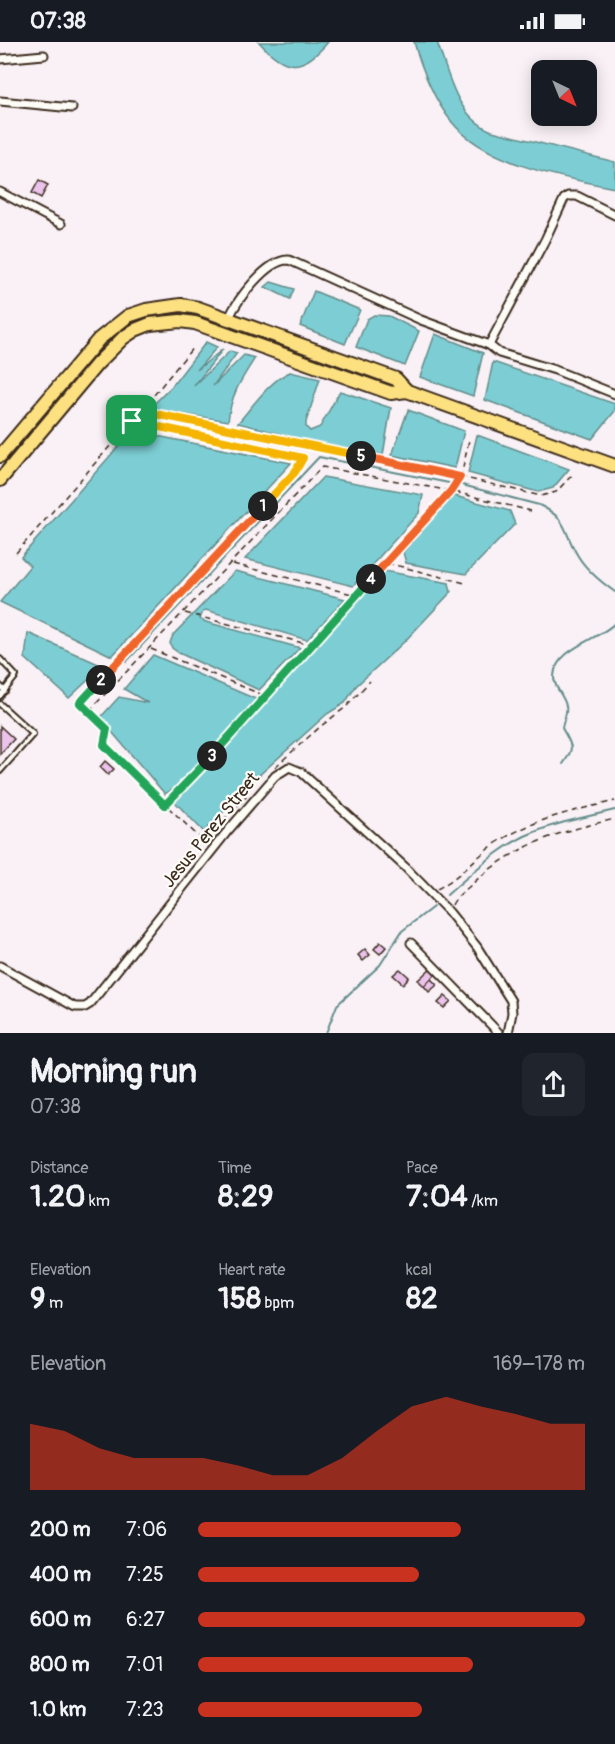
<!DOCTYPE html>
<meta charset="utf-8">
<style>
body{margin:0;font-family:Pangolin,sans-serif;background:#20242c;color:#f1f3f6;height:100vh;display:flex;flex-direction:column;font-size:22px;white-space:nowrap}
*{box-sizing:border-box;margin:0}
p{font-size:20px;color:#9ea1a6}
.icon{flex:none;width:33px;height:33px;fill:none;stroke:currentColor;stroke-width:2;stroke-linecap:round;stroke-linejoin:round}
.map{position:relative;height:991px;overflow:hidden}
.drawer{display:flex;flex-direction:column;background:#171b24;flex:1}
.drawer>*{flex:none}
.needle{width:39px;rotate:137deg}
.tools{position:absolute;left:531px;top:18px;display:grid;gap:12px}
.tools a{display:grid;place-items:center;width:66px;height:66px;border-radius:12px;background:#171b24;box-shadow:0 3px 15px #0003;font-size:30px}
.pin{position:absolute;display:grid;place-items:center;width:51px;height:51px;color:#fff;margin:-26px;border-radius:12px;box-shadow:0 3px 9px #0006}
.km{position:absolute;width:30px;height:30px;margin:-15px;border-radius:50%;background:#222;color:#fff;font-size:16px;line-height:30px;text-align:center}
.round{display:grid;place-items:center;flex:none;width:63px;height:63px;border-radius:12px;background:#20242c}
.summary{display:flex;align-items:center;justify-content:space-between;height:102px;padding:0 30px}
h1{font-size:33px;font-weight:700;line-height:45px}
.metrics{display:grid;grid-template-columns:repeat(3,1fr);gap:9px;height:102px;padding:6px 30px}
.metrics div{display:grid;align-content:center}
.metrics b{font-size:30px;font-weight:700}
.metrics small{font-size:16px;font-weight:400}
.metrics p{font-size:16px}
.chart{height:168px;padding:12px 30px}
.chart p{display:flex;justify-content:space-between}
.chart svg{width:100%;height:108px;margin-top:6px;fill:#c8321e;opacity:.7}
ul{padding:0 30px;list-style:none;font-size:20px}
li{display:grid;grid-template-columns:96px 72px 1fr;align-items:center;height:45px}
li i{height:15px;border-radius:8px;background:#c8321e}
.status{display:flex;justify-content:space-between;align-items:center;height:42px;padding:0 30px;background:#171b24;direction:ltr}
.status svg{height:16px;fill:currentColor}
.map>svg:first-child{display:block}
.green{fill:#d4e69a;stroke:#88885c;stroke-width:1.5}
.water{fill:#7dced4;stroke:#638c8b;stroke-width:1.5}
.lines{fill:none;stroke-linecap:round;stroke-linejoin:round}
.stream{stroke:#638c8b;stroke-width:2}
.building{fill:#ebc3eb;stroke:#3b2a1e;stroke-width:1.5}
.lane-casing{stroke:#3b2a1e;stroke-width:8}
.street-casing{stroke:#3b2a1e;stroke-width:11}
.highway-casing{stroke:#3b2a1e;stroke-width:16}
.path{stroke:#3b2a1e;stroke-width:1.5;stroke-dasharray:6 4.5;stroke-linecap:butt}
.lane{stroke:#fdfcf7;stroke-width:4}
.street{stroke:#fdfcf7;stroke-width:7}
.highway{stroke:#fde080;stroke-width:12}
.split-1-casing{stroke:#fff;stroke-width:12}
.split-2-casing{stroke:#fff;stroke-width:12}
.split-3-casing{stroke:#fff;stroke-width:12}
.split-4-casing{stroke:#fff;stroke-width:12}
.split-5-casing{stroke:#fff;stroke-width:12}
.split-6-casing{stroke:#fff;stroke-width:12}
.split-1{stroke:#f5b400;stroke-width:8}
.split-2{stroke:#f0652b;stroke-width:8}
.split-3{stroke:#22a559;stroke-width:8}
.split-4{stroke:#22a559;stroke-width:8}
.split-5{stroke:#f0652b;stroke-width:8}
.split-6{stroke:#f5b400;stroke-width:8}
.labels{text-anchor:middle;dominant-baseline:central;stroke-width:4.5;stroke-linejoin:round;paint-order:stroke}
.street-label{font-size:18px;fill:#3b2a1e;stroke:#fdfcf7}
</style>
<div class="status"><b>07:38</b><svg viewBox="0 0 49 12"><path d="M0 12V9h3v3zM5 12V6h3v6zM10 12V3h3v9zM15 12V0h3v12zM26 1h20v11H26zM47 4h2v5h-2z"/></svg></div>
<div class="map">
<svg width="615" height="991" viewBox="0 0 615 991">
<rect width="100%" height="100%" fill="#f9f1f5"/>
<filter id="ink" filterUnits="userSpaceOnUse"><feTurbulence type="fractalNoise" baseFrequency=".0167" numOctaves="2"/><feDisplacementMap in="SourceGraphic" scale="12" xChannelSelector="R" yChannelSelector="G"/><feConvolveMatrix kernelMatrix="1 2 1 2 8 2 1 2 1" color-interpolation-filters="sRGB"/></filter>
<g filter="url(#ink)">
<polygon class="green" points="164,271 181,271 212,278 385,340 197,274 181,272 148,276 132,282 118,291 91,318 0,427 104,302 131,280"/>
<g class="water">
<path d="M259,0H328C302,31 285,29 259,0Z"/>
<path d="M414,0H437C449,33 456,74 492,89L615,120V146C563,136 485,122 451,79C433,56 422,28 414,0Z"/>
<polygon points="271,240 294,247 290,257 265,245"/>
<polygon points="314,249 360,268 345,302 300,284"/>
<polygon points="374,273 389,274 419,289 405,324 356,305 367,277"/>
<polygon points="435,292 483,311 473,354 420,335"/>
<path d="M206,300L217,305L197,328L223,307L194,344L230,309L237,311L213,344L244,313L255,316C241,338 231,352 228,379L149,367L172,344Z"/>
<polygon points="493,320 615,362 615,369 592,397 485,358"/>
<path d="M290,330L320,337L306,380V385L310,389L320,385L340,349L391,366L383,413L296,396L238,381C253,364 269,339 290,330Z"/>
<polygon points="408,368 464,389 455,426 392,413"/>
<polygon points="132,389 291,421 112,614 0,560 30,524 21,515"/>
<polygon points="477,393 569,427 553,446 538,450 468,431"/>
<polygon points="323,435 423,453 419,471 353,544 245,517"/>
<polygon points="451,453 510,469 515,482 466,532 406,521 403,510"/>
<polygon points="235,529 345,557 307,598 206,568 202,571 200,577 206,580 300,606 259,648 179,611 172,606 170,601 173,593"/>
<polygon points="384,529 449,541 451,550 405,599 356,644 345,661 327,672 256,736 204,790 175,760"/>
<polygon points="28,591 103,624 69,656 25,616"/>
<polygon points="153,613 258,658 180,743 165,752 100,676 119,655 148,661 124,647"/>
</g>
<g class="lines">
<g class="stream">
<path d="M462,443L539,463C569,477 563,490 578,514C587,529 601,540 615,550"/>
<polyline points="126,620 319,415 449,441"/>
<path d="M563,722C576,705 571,703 562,686C563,678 568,671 566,664C564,653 553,645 554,634C555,607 600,597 615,581"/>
<path d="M447,853C471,832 496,808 525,794C554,781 585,775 615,768"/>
<polyline points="326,991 337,963 380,923 402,889 433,865"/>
</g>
</g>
<g class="building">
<polygon points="39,138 48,143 41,156 32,151"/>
<polygon points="0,684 14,697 0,712"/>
<polygon points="105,719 114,727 108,733 100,725"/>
<polygon points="380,900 386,905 380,912 374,907"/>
<polygon points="365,907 370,913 363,919 358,913"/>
<polygon points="432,925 437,931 424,944 418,938"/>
<polygon points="400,927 409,935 403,942 393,933"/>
<polygon points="431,937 437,943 429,950 424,944"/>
<polygon points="445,954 451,959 444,966 438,961"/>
</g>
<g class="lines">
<g class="lane-casing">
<g id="lane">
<polyline points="0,617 16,634 0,654"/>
<polyline points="0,644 5,649"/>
<polyline points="0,662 33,692 0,729"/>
</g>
</g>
<g class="street-casing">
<g id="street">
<polyline points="0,17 44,13"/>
<polyline points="0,59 72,66"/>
<polyline points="0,150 61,182"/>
<path d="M229,276C237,258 267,217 289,218L421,278L489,303L499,311L555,328L615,352"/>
<polyline points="489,303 545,198 564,157 568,154 577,154 615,173"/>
<polyline points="411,901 499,991"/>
<polyline points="0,924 75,965 85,965 90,962 226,791 275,734 289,725 301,730 405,825 449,870 477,905 511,959 512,971 508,991"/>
</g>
</g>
<g class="highway-casing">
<g id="highway">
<polyline points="0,414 99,297 128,274 146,268 181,263 198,266 396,337 407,349 615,424"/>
<polyline points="0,438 97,322 123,296 135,288 150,282 180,279 195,281 391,351 407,349"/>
</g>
</g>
<g class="path">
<polyline points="141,369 461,435 541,454 556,450 574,431"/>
<polyline points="132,379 303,416 295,430 79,661 107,687 104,703 198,794 204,796 208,794 247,754"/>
<polyline points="16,511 141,369 194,304"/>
<polyline points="387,521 465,541"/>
<polyline points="233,522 356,553"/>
<polyline points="185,571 311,603"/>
<polyline points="151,607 265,654"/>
<polyline points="89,669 322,425 451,449 531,469"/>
<polyline points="275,725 321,684 346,665 370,639"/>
<polyline points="165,763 266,654 451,449 461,435 469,398"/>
<path d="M437,847C457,837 474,817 492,804C529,778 572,769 615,759"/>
<path d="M452,863C456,854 465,849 472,842C517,802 557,790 615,777"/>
</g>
<use href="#lane" class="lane"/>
<use href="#street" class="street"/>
<use href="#highway" class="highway"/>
</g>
</g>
<g class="lines" filter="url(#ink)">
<g class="split-1-casing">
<polyline id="split-1" points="132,379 303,416 295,430 263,464"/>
</g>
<g class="split-2-casing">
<polyline id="split-2" points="101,638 263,464"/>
</g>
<g class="split-3-casing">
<polyline id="split-3" points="101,638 80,661 107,687 104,703 165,763 212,714"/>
</g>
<g class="split-4-casing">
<polyline id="split-4" points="212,714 371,537"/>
</g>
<g class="split-5-casing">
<polyline id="split-5" points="361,414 460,435 451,449 371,537"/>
</g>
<g class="split-6-casing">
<polyline id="split-6" points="132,379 141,369 361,414"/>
</g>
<use href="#split-1" class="split-1"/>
<use href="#split-2" class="split-2"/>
<use href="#split-3" class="split-3"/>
<use href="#split-4" class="split-4"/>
<use href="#split-5" class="split-5"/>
<use href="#split-6" class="split-6"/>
</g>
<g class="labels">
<g class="street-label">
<text transform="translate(211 788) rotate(-51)">Jesus Perez Street</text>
</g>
</g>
</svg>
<div class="tools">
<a><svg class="needle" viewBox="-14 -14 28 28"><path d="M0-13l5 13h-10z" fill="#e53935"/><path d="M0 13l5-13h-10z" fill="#9ea1a6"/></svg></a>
</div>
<div class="pin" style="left:132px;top:379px;background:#1e9e55"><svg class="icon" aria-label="arrive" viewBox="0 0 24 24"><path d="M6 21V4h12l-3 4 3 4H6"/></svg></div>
<b class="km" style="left:263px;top:464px">1</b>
<b class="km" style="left:101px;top:638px">2</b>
<b class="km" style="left:212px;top:714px">3</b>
<b class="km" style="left:371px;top:537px">4</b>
<b class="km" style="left:361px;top:414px">5</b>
</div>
<section class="drawer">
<div class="summary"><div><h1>Morning run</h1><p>07:38</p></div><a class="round"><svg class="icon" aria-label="share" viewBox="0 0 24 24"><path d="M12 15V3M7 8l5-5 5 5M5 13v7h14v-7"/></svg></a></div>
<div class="metrics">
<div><p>Distance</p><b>1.20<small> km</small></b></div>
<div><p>Time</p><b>8:29</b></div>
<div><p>Pace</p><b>7:04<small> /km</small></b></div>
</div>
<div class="metrics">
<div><p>Elevation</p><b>9<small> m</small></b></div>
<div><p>Heart rate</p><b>158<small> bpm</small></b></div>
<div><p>kcal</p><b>82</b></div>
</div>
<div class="chart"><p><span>Elevation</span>169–178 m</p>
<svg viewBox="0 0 160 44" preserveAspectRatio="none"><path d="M0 44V17L10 20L20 27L30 31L40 31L50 31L60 34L70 38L80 38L90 31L100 20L110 10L120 6L130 10L140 13L150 17L160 17V44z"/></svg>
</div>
<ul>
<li><b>200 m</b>7:06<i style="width:68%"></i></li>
<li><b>400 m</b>7:25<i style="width:57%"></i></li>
<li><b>600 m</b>6:27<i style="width:100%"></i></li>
<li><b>800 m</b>7:01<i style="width:71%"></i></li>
<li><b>1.0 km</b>7:23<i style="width:58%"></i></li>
</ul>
</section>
